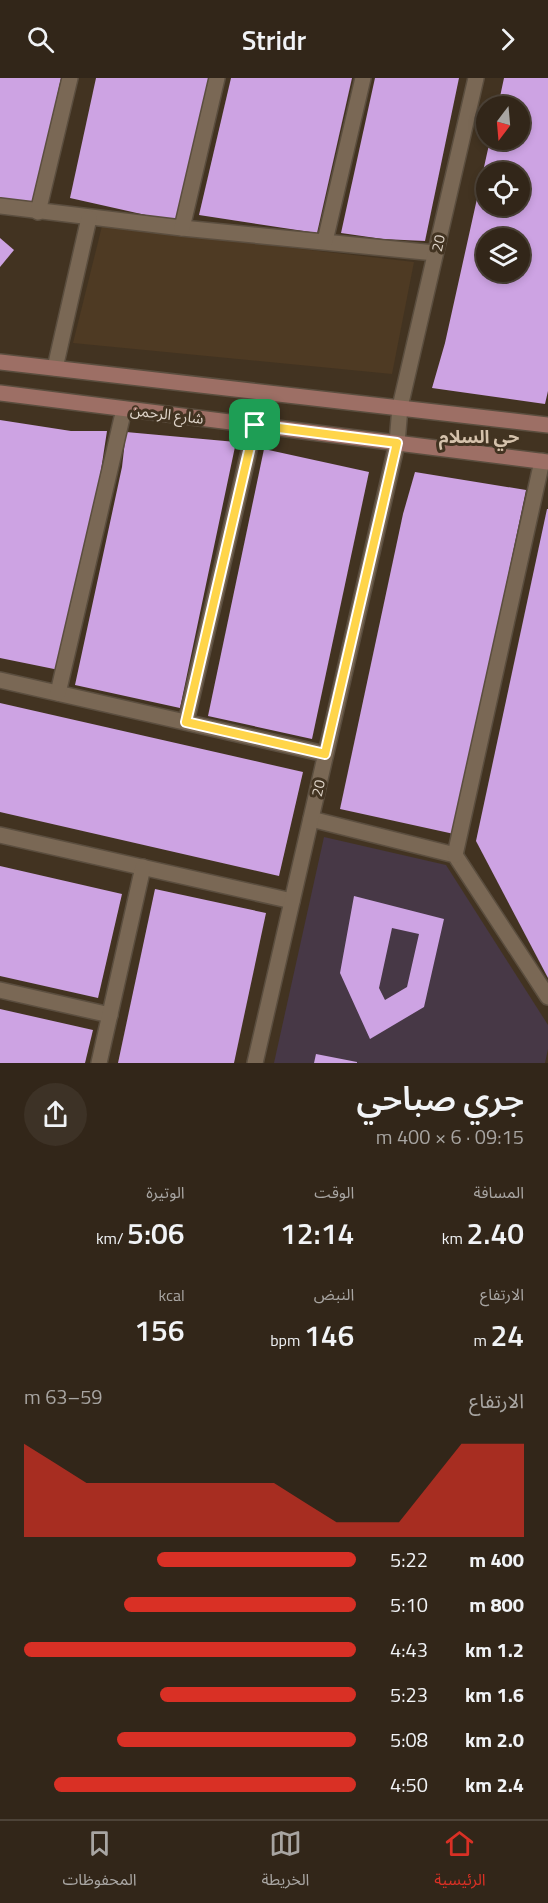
<!DOCTYPE html>
<html lang="ar">
<meta charset="utf-8">
<style>
body{margin:0;font-family:"Titillium Web","Noto Sans Arabic",sans-serif;background:#3d3226;color:#f1f3f6;direction:rtl;height:100vh;display:flex;flex-direction:column;font-size:22px;white-space:nowrap}
*{box-sizing:border-box;margin:0}
p{font-size:20px;color:#a8a5a2}
.icon{flex:none;width:33px;height:33px;fill:none;stroke:currentColor;stroke-width:2;stroke-linecap:round;stroke-linejoin:round}
.map{position:relative;height:985px;overflow:hidden;direction:ltr}
.panel{display:flex;flex-direction:column;background:#322619;flex:1}
.panel>*{flex:none}
.needle{width:39px;rotate:196deg}
.controls{position:absolute;left:476px;top:18px;display:grid;gap:12px}
.controls a{display:grid;place-items:center;width:54px;height:54px;border-radius:50%;background:#322619;box-shadow:0 3px 9px #0003,0 0 0 2px #4d4338;font-size:30px}
.pin{position:absolute;display:grid;place-items:center;width:51px;height:51px;color:#fff;margin:-26px;border-radius:12px;box-shadow:0 3px 9px #0006}
.round{display:grid;place-items:center;flex:none;width:63px;height:63px;border-radius:32px;background:#3d3226}
.headline{display:flex;align-items:center;justify-content:space-between;height:102px;padding:0 24px}
h1{font-size:33px;font-weight:600;line-height:45px}
.figures{display:grid;grid-template-columns:repeat(3,1fr);gap:9px;height:102px;padding:6px 24px}
.figures div{display:grid;align-content:center}
.figures b{font-size:30px;font-weight:600}
.figures small{font-size:16px;font-weight:400}
.figures p{font-size:16px}
.chart{height:168px;padding:12px 24px}
.chart p{display:flex;justify-content:space-between}
.chart svg{width:100%;height:108px;margin-top:6px;fill:#d93025;opacity:.7}
ul{padding:0 24px;list-style:none;font-size:20px}
li{display:grid;grid-template-columns:96px 72px 1fr;align-items:center;height:45px}
li i{height:15px;border-radius:8px;background:#d93025}
header{display:flex;justify-content:space-between;align-items:center;height:78px;padding:0 24px;background:#322619;font-size:27px;font-weight:600}
.dock{display:flex;justify-content:space-around;align-items:center;height:84px;border-top:2px solid #4d4338;background:#322619;font-size:16px;color:#a8a5a2}
.dock a{display:grid;justify-items:center;gap:3px}
.dock .on{color:#d93025}
.map>svg:first-child{display:block}
.built{fill:#4e3a23}
.education{fill:#473846}
.building{fill:#cda3e3;fill-rule:evenodd}
.lines{fill:none;stroke-linecap:round;stroke-linejoin:round}
.street-casing{stroke:#5b4e3f;stroke-width:18}
.secondary-casing{stroke:#5b4e3f;stroke-width:18}
.street{stroke:#7a6855;stroke-width:15}
.secondary{stroke:#9d6f65;stroke-width:15}
.route-casing{stroke:#fff;stroke-width:12}
.route{stroke:#ffd54a;stroke-width:8}
.labels{text-anchor:middle;dominant-baseline:central;stroke-width:6;stroke-linejoin:round;paint-order:stroke}
.street-label{font-size:15px;fill:#ded4c9;stroke:#423321}
.quarter-label{font-size:18px;font-weight:bold;fill:#d5c2ac;stroke:#423321}
</style>
<header><svg class="icon" aria-label="forward" viewBox="0 0 24 24"><path d="M9 5l7 7-7 7"/></svg>Stridr<svg class="icon" aria-label="search" viewBox="0 0 24 24"><circle cx="10" cy="10" r="6"/><path d="M15 15l6 6"/></svg></header>
<div class="map">
<svg width="548" height="985" viewBox="0 0 548 985">
<rect width="100%" height="100%" fill="#423321"/>
<polygon class="built" points="102,148 414,184 392,296 73,265"/>
<polygon class="education" points="324,759 446,787 548,947 548,971 545,985 274,985"/>
<g class="building">
<polygon points="0,0 61,0 33,129 0,123"/>
<polygon points="96,0 209,0 177,144 70,120"/>
<polygon points="231,0 352,0 317,155 199,137"/>
<polygon points="375,0 459,0 425,163 383,161 341,155"/>
<path d="M504,0H548V313L545,326L432,310L445,265L490,62H519V28H498ZM486,94H519V128H486ZM486,160H519V194H486Z"/>
<polygon points="0,160 14,172 0,189"/>
<polygon points="0,342 71,353 107,353 99,405 59,592 0,580"/>
<polygon points="126,354 236,364 180,630 75,607 122,389"/>
<polygon points="264,371 369,394 312,661 208,638"/>
<polygon points="415,394 526,412 454,756 340,731 403,436"/>
<polygon points="547,431 548,431 548,900 476,763"/>
<polygon points="0,625 303,694 279,798 0,734"/>
<polygon points="0,788 122,816 98,920 0,898"/>
<polygon points="155,811 266,835 234,985 118,985"/>
<path d="M354,818L444,841L424,929L370,961L340,895ZM392,850L419,856L407,909L385,922L379,910Z"/>
<polygon points="0,931 93,952 85,985 0,985"/>
<polygon points="316,976 357,984 357,985 314,985"/>
</g>
<g class="lines">
<g class="street-casing">
<g id="street">
<polyline points="0,128 182,150 435,175"/>
<polyline points="38,134 70,0"/>
<polyline points="182,150 217,0"/>
<polyline points="325,163 363,0"/>
<polyline points="55,290 89,140"/>
<polyline points="0,602 325,676"/>
<polyline points="58,615 124,331"/>
<polyline points="186,644 255,347"/>
<polyline points="311,741 455,777 548,919"/>
<polyline points="0,757 292,823"/>
<polyline points="455,777 542,383"/>
<polyline points="0,912 110,937"/>
<polyline points="99,985 143,789"/>
<polyline points="255,985 397,365 400,329 476,0"/>
</g>
</g>
<g class="secondary-casing">
<g id="secondary">
<polyline points="0,284 548,347"/>
<polyline points="0,315 548,384"/>
</g>
</g>
<use href="#street" class="street"/>
<use href="#secondary" class="secondary"/>
</g>
<g class="lines">
<g class="route-casing">
<polygon id="route" points="255,347 397,365 325,676 186,644"/>
</g>
<use href="#route" class="route"/>
</g>
<g class="labels">
<g class="street-label">
<text transform="translate(438 165) rotate(-77)">20</text>
<text transform="translate(167 336) rotate(7)">شارع الرحمن</text>
<text transform="translate(318 710) rotate(-77)">20</text>
</g>
<g class="quarter-label">
<text x="479" y="358">حي السلام</text>
</g>
</g>
</svg>
<div class="controls">
<a><svg class="needle" viewBox="-14 -14 28 28"><path d="M0-13l5 13h-10z" fill="#e53935"/><path d="M0 13l5-13h-10z" fill="#a8a5a2"/></svg></a>
<a><svg class="icon" aria-label="locate" viewBox="0 0 24 24"><circle cx="12" cy="12" r="6"/><path d="M12 2v4M12 18v4M2 12h4M18 12h4"/></svg></a>
<a><svg class="icon" aria-label="layers" viewBox="0 0 24 24"><path d="M12 4l9 5-9 5-9-5zM3 14l9 5 9-5"/></svg></a>
</div>
<div class="pin" style="left:255px;top:347px;background:#1e9e55"><svg class="icon" aria-label="arrive" viewBox="0 0 24 24"><path d="M6 21V4h12l-3 4 3 4H6"/></svg></div>
</div>
<section class="panel">
<div class="headline"><div><h1>جري صباحي</h1><p>09:15 · 6 × 400 m</p></div><a class="round"><svg class="icon" aria-label="share" viewBox="0 0 24 24"><path d="M12 15V3M7 8l5-5 5 5M5 13v7h14v-7"/></svg></a></div>
<div class="figures">
<div><p>المسافة</p><b>2.40<small> km</small></b></div>
<div><p>الوقت</p><b>12:14</b></div>
<div><p>الوتيرة</p><b>5:06<small> /km</small></b></div>
</div>
<div class="figures">
<div><p>الارتفاع</p><b>24<small> m</small></b></div>
<div><p>النبض</p><b>146<small> bpm</small></b></div>
<div><p>kcal</p><b>156</b></div>
</div>
<div class="chart"><p><span>الارتفاع</span>59–63 m</p>
<svg viewBox="0 0 160 44" preserveAspectRatio="none"><path d="M0 44V6L10 14L20 22L30 22L40 22L50 22L60 22L70 22L80 22L90 30L100 38L110 38L120 38L130 22L140 6L150 6L160 6V44z"/></svg>
</div>
<ul>
<li><b>400 m</b>5:22<i style="width:60%"></i></li>
<li><b>800 m</b>5:10<i style="width:70%"></i></li>
<li><b>1.2 km</b>4:43<i style="width:100%"></i></li>
<li><b>1.6 km</b>5:23<i style="width:59%"></i></li>
<li><b>2.0 km</b>5:08<i style="width:72%"></i></li>
<li><b>2.4 km</b>4:50<i style="width:91%"></i></li>
</ul>
</section>
<nav class="dock">
<a class="on"><svg class="icon" aria-label="home" viewBox="0 0 24 24"><path d="M3 11l9-7 9 7M6 9v11h12V9"/></svg>الرئيسية</a>
<a><svg class="icon" aria-label="map" viewBox="0 0 24 24"><path d="M3 6l6-2 6 2 6-2v14l-6 2-6-2-6 2zM9 4v14M15 6v14"/></svg>الخريطة</a>
<a><svg class="icon" aria-label="saved" viewBox="0 0 24 24"><path d="M7 4h10v16l-5-4-5 4z"/></svg>المحفوظات</a>
</nav>
